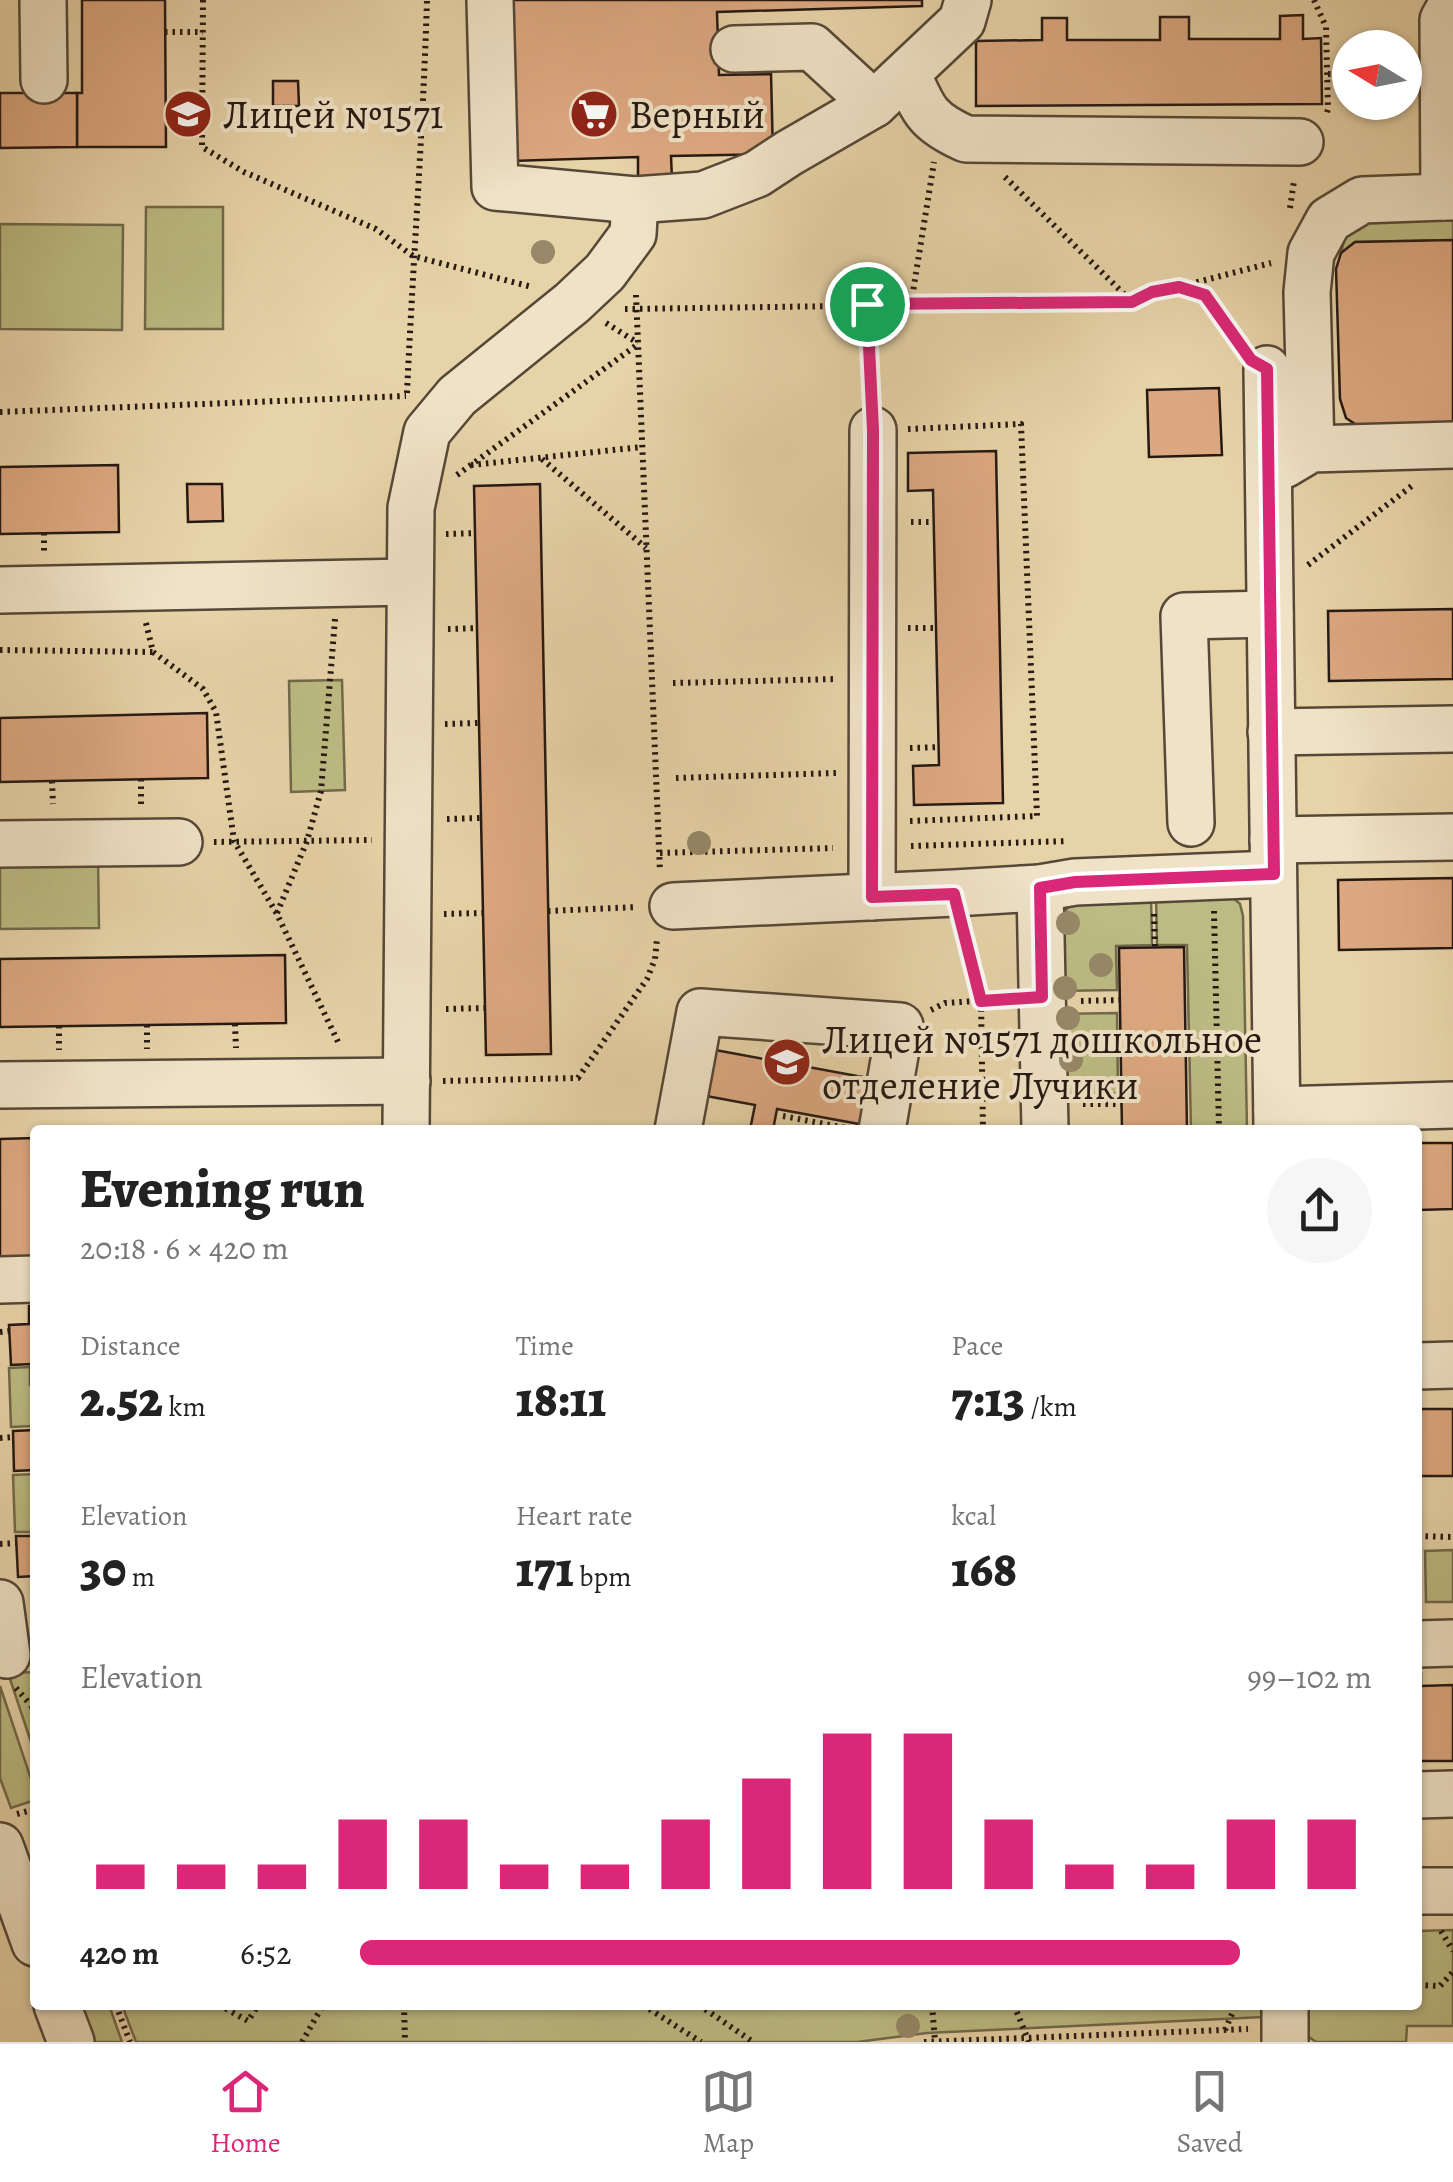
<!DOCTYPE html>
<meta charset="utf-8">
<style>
body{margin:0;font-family:Alegreya,serif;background:#f6f6f6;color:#222;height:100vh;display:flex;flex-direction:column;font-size:38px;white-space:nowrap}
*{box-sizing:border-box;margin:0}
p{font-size:32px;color:#767676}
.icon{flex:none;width:55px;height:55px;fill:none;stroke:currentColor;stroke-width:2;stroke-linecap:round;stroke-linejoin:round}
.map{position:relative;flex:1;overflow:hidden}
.drawer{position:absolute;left:30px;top:1125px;width:1392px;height:885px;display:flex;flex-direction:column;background:#fff;border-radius:10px;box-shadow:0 2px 8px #0004}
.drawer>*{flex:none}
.needle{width:65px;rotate:280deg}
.controls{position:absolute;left:1332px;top:30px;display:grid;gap:20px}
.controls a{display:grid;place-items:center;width:90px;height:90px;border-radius:50%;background:#fff;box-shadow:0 2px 8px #0004;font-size:50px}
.pin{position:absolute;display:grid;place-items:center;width:85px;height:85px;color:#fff;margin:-42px;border:5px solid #fff;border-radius:50%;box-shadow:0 2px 10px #0007}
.round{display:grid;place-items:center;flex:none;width:105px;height:105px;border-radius:52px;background:#f6f6f6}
.overview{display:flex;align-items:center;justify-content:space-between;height:170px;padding:0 50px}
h1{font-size:55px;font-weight:800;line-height:75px}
.figures{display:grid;grid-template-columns:repeat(3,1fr);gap:15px;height:170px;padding:10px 50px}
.figures div{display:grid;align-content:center}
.figures b{font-size:50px;font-weight:800}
.figures small{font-size:28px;font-weight:400}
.figures p{font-size:28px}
.chart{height:280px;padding:20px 50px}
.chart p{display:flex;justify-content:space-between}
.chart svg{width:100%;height:180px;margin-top:10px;stroke:#db2777;stroke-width:6}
ul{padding:0 50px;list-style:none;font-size:32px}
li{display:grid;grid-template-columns:160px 120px 1fr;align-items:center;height:75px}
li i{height:25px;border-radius:12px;background:#db2777}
.menu{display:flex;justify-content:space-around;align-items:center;height:140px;border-top:2px solid #e0e0e0;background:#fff;font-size:28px;color:#767676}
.menu a{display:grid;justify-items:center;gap:5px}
.menu .active{color:#db2777}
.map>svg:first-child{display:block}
.green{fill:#bcbb83;stroke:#716a4a;stroke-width:2.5}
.building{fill:#dca881;stroke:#261912;stroke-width:2.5}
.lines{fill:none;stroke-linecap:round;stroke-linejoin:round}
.minor-casing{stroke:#564838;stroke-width:50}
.path{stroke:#261912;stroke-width:6;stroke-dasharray:2.5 5;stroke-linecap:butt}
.minor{stroke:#efe2c6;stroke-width:45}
.tree{fill:#968868}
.route-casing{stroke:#fff;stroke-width:20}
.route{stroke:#db2777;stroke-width:12}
.labels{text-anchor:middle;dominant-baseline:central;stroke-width:8;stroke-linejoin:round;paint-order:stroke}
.poi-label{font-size:40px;fill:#261912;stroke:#efe2c6;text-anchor:start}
</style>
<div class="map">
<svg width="1453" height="2042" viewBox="0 0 1453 2042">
<rect width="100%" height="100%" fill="#e7d3a8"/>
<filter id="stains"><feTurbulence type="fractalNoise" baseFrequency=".002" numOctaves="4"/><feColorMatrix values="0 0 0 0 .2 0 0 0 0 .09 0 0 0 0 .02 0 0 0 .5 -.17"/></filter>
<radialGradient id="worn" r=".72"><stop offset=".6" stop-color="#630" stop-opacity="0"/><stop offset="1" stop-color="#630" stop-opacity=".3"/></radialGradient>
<g class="green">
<polygon points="146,207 223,207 223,329 145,329"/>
<polygon points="1453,217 1453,240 1355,242 1341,253 1346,232 1374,218"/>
<polygon points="0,224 123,225 122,330 0,329"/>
<polygon points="342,680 345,790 291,792 289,681"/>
<polygon points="98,858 99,928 0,929 0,859"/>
<polygon points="1151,895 1152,945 1116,946 1117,990 1058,991 1060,918 1070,905"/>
<polygon points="1156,895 1231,896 1240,904 1243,916 1247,1130 1191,1130 1187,945 1157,945"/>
<polygon points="1117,1013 1118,1093 1060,1094 1058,1014"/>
<polygon points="30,1367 30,1385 35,1385 33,1426 11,1427 9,1368"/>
<polygon points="35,1474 35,1532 15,1532 13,1475"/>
<polygon points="1453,1550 1453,1602 1426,1602 1425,1551"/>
<polygon points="35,1672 35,1754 8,1673"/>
<polygon points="0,1686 35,1791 35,1800 11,1808 0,1778"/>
<polygon points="1453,1930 1453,2026 1407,2026 1406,2042 1316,2042 1302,2032 1298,2005 1418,2005 1418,1931"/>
<polygon points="81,2005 109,2005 122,2042 94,2042"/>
<polygon points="122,2005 1264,2005 1263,2017 927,2033 857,2042 136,2042"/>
</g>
<g class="building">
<polygon points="82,0 165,0 166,147 77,147 77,93 82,93"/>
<polygon points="506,0 922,0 922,6 717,12 719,75 771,74 773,154 671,156 672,179 638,180 638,157 511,161"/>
<polygon points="1303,15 1303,39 1321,38 1322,104 976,106 976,41 1042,40 1042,18 1067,18 1067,40 1160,40 1160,17 1189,17 1189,39 1280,39 1280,16"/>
<polygon points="273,81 298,81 299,106 273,106"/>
<polygon points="0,93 77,93 77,147 0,148"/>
<polygon points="1453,240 1453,426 1361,428 1346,418 1340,399 1336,269 1341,253 1355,242"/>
<polygon points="1219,388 1222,455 1149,457 1147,390"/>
<polygon points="996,451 1003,803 914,805 913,766 939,765 933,490 908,491 908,453"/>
<polygon points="118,465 119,532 0,534 0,467"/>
<polygon points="187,484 222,484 223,521 188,522"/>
<polygon points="540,484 551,1054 486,1055 474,486"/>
<polygon points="1453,609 1453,679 1329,681 1328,611"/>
<polygon points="207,713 208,778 0,782 0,718"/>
<polygon points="1453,878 1453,948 1339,950 1338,880"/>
<polygon points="1184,947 1187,1130 1122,1130 1119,948"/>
<polygon points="285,955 286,1023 0,1027 0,959"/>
<polygon points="699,1047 879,1080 870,1126 777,1109 773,1130 750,1130 755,1105 690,1093"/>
<polygon points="35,1138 35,1268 0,1269 0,1139"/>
<polygon points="1418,1143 1453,1143 1453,1209 1418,1210"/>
<polygon points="35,1305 35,1383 31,1383 31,1364 11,1365 9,1325 29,1324 29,1306"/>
<rect x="1418" y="1409" width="35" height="67"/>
<polygon points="34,1411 35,1411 35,1470 14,1471 13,1431 35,1430"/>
<polygon points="16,1536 35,1536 35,1576 18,1577"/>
<polygon points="1418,1674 1421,1674 1421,1686 1453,1685 1453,1761 1418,1761"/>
</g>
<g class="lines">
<g class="minor-casing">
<g id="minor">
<polyline points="43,0 44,80"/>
<polyline points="490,0 495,187 635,200 703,195 757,174 789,153 874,104 962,21 968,0"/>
<polyline points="1453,2 1443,20 1444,197 1453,197"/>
<polyline points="734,49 812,47 874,104"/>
<path d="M908,75C924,112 928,122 966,139L1300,142"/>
<polyline points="1267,369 1277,1130"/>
<polyline points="1311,449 1307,292 1311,253 1329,220 1362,200 1444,197"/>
<polyline points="1284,465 1311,449 1453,445"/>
<polyline points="0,590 410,582"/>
<polyline points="1271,732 1453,729"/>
<polyline points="1191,823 1184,616 1270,614"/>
<polyline points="1273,840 1453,837"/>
<polyline points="0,844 179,842"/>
<polyline points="1040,888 1045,1130"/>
<polyline points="872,897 873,430"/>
<polyline points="673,906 954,893 1040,888 1075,882 1273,874"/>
<polyline points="0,1085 407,1081"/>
<polyline points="1277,1110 1453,1105"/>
<polyline points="406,1130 411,508 427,432 457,396 572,303 605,272 633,234 635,200"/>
<polyline points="678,1130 700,1012 900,1026 882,1130"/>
<polyline points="0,1280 35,1279"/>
<polyline points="1418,1366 1453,1365"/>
<polyline points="0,1603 7,1655"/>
<polyline points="1418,1644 1453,1643"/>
<polyline points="1418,1795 1453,1794"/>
<polyline points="0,1846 35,1943"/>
<polyline points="1418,1891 1453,1891"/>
<polyline points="57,2005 71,2042"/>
<polyline points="1285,2042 1285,2005"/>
</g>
</g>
<g class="path">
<polyline points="203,0 202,147 244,172 376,229 413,256 532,287"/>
<polyline points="1314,0 1326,27 1328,109 1326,116"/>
<polyline points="165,32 203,32"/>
<polyline points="1328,74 1350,74"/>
<polyline points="1005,177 1131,301"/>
<polyline points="1290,208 1294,181"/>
<polyline points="1182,286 1271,263"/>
<polyline points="636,295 660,872"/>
<polyline points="867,304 871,393"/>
<polyline points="911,304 934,162"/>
<path d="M625,309L1132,302C1199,270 1205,295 1241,347"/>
<polyline points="606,323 638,343"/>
<path d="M407,393C413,262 423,131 427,0"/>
<polyline points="0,412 406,396"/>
<polyline points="908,429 1021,424 1037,816 910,821"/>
<polyline points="542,459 646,548"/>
<polyline points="471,465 642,447"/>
<polyline points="457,475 637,345"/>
<polyline points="911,522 934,522"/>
<polyline points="44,533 44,552"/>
<polyline points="446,534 475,533"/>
<polyline points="1308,565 1413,485"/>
<polyline points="146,623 153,652 203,689 216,712 234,841 277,914 339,1044"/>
<polyline points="908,628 936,628"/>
<polyline points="448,629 477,628"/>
<polyline points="0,650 153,652"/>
<polyline points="673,683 836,679"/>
<polyline points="445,724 479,723"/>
<polyline points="910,748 939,747"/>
<polyline points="676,778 837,773"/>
<polyline points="141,779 141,808"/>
<polyline points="52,781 53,804"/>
<polyline points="447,819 481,818"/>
<polyline points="214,842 372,840"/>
<polyline points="911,846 1068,841"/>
<polyline points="660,853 833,848"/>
<polyline points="548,911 637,907"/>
<polyline points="1214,911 1219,1130"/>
<polyline points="277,913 307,841 321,791 335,619"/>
<polyline points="444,914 483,913"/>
<polyline points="1154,914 1155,948"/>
<polyline points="963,929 981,1001 983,1130"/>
<polyline points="1081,1001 1119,1000"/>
<polyline points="446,1009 485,1008"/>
<polyline points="931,1010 945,1003 1006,999"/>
<polyline points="235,1024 236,1048"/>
<polyline points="147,1025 147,1049"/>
<polyline points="59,1026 59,1050"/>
<polyline points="443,1081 578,1078 647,979 655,959 657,939"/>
<polyline points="1083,1104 1121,1104"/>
<polyline points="783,1116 846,1128"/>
<polyline points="0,1332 9,1331"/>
<polyline points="0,1438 13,1437"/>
<polyline points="1418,1536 1453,1537"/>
<polyline points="0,1544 17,1543"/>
<polyline points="16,1688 35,1710"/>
<polyline points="17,1814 35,1809"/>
<polyline points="1441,1931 1453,1951"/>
<polyline points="1418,1985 1440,1986 1453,1972"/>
<polyline points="116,2005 130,2042"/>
<polyline points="219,2005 248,2021 258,2005"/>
<polyline points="404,2005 405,2042"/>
<polyline points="643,2005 701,2042"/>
<polyline points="699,2005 753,2042"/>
<polyline points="932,2005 935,2041"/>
<polyline points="1014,2005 1029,2042"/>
<polyline points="1225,2030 1236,2005"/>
<polyline points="302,2042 323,2005"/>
<polyline points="924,2042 1248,2029"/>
</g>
<use href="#minor" class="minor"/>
</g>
<g class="tree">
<circle cx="543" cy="252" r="12"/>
<circle cx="699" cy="843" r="12"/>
<circle cx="1068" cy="923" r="12"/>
<circle cx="1101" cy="965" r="12"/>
<circle cx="1065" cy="988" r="12"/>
<circle cx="1068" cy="1018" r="12"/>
<circle cx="1071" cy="1060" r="12"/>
<circle cx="908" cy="2026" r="12"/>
</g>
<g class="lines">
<g class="route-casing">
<polygon id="route" points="1179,287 1205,295 1251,360 1267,369 1274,874 1075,882 1040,888 1042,997 981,1001 954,894 872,897 873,430 867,304 1132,302 1152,292"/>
</g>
<use href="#route" class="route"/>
</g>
<defs>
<g id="school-disc" transform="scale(2.5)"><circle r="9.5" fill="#8f2418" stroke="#efe2c6"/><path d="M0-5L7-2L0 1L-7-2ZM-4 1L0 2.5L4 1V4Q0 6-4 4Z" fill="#fff"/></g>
<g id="supermarket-disc" transform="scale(2.5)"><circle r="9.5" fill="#8f2418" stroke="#efe2c6"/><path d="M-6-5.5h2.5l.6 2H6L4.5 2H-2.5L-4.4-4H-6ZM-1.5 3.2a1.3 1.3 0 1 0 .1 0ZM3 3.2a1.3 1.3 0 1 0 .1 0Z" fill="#fff"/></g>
</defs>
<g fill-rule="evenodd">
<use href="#school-disc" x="188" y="114"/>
<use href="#supermarket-disc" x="594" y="114"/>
<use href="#school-disc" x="787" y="1062"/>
</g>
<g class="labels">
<g class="poi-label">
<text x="223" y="114">Лицей №1571</text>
<text x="629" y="114">Верный</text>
<text x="822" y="1039">Лицей №1571 дошкольное<tspan x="822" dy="46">отделение Лучики</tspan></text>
</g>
</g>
<rect width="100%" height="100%" filter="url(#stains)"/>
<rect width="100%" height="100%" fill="url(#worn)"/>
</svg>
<div class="controls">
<a><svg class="needle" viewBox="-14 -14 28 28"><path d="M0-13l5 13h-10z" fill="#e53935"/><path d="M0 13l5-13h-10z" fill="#767676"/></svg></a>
</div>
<div class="pin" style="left:867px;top:304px;background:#1e9e55"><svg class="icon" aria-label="arrive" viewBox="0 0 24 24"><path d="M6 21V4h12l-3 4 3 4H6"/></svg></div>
<section class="drawer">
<div class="overview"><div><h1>Evening run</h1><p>20:18 · 6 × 420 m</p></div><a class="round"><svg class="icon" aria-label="share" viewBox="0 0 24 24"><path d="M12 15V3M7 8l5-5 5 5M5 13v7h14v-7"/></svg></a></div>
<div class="figures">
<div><p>Distance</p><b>2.52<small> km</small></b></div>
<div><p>Time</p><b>18:11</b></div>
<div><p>Pace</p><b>7:13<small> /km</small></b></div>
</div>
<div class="figures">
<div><p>Elevation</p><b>30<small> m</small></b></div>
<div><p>Heart rate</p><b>171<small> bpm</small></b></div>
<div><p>kcal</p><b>168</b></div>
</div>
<div class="chart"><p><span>Elevation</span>99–102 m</p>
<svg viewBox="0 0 160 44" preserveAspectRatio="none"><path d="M5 44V38M15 44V38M25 44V38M35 44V27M45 44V27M55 44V38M65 44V38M75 44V27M85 44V17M95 44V6M105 44V6M115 44V27M125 44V38M135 44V38M145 44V27M155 44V27"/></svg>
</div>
<ul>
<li><b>420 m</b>6:52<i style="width:87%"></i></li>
</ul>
</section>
</div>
<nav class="menu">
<a class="active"><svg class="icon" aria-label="home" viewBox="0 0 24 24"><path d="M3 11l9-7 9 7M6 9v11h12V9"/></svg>Home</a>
<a><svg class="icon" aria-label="map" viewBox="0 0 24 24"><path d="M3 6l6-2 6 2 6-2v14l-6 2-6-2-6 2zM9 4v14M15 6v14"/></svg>Map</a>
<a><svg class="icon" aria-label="saved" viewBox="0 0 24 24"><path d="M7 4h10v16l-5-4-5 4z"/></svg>Saved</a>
</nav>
